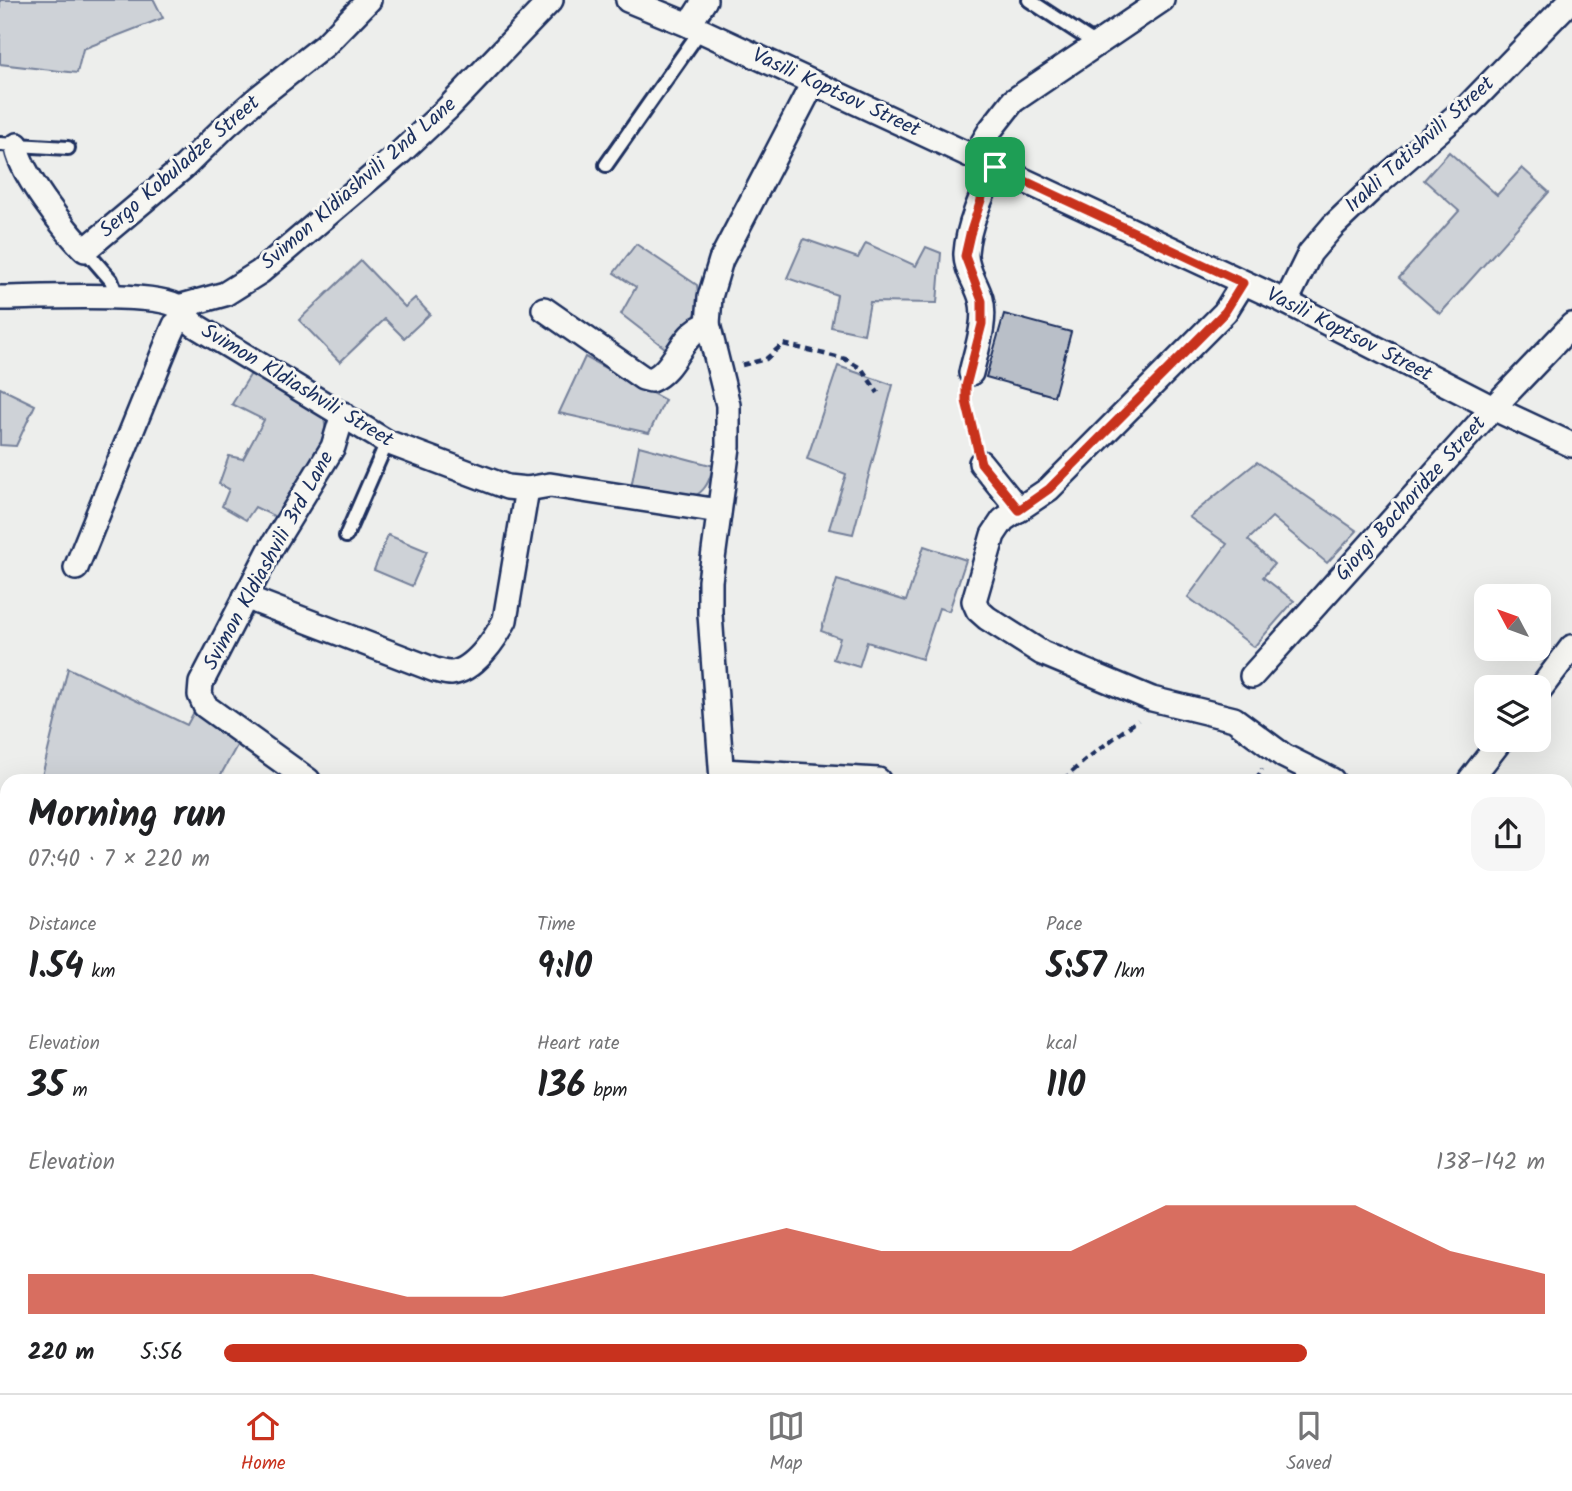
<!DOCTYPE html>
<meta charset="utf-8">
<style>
body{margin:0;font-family:Kalam,sans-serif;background:#f6f6f6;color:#202124;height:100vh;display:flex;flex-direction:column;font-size:26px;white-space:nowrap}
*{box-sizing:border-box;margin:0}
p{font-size:23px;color:#757577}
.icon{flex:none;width:38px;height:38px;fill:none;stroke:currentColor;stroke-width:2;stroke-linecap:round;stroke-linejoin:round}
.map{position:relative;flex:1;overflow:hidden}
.drawer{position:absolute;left:0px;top:774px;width:1573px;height:620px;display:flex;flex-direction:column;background:#fff;border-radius:21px 21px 0 0;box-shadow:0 7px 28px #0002}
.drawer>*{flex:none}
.needle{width:46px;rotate:311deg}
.fabs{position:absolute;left:1474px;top:584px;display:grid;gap:14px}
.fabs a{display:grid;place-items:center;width:77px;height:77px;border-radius:14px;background:#fff;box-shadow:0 7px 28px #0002;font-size:35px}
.pin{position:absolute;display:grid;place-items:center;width:60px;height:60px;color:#fff;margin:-30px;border-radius:14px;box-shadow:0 4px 10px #0006}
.round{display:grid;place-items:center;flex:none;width:74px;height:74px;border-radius:21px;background:#f6f6f6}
.summary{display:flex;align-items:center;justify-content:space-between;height:119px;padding:0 28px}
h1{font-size:38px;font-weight:800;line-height:52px}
.figures{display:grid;grid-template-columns:repeat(3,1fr);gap:10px;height:119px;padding:7px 28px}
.figures div{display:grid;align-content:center}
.figures b{font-size:35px;font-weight:800}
.figures small{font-size:19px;font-weight:400}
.figures p{font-size:19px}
.chart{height:196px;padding:14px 28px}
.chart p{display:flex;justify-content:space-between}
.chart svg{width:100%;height:126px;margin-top:7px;fill:#c8321e;opacity:.7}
ul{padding:0 28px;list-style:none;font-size:23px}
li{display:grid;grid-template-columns:112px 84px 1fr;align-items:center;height:52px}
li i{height:18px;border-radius:9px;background:#c8321e}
.menu{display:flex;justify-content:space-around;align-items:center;height:98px;border-top:2px solid #e0e0e0;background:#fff;font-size:19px;color:#757577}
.menu a{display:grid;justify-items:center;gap:4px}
.menu .active{color:#c8321e}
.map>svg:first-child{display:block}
.green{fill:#ced2d7;stroke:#74809a;stroke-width:2}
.building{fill:#b9bfc8;stroke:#1b2f5e;stroke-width:2}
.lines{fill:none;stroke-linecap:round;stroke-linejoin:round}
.service-casing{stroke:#1b2f5e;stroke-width:18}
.minor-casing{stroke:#1b2f5e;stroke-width:28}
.path{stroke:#1b2f5e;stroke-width:4.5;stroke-dasharray:7 5;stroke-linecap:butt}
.service{stroke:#f6f6f2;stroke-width:12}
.minor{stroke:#f6f6f2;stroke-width:23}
.route-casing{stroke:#fff;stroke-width:14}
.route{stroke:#c8321e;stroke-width:9}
.labels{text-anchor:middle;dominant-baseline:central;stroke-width:6;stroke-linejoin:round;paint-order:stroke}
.street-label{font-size:21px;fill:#1b2f5e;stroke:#f6f6f2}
</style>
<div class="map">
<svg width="1572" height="1393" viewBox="0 0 1572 1393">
<rect width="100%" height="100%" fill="#edeeec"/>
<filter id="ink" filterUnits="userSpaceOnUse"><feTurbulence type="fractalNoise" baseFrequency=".0143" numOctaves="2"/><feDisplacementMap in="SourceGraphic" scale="14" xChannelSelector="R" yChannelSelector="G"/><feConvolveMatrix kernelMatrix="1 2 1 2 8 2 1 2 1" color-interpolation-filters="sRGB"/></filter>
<g filter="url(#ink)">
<g class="green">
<polygon points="0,0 154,0 163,18 83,49 77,73 0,64"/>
<polygon points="1449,152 1497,195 1522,168 1549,192 1440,314 1399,278 1459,211 1424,180"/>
<polygon points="804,239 858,258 866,243 916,266 926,247 941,253 937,303 870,302 864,334 831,327 837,295 787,278"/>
<path d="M636,244L697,285C702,316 690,331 665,348L621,314L636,287L614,273Z"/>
<polygon points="361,261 405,307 415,298 430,314 404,338 385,319 340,362 299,320"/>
<polygon points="585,357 665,400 649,433 559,413"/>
<polygon points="838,366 893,385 853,534 829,529 846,474 807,459"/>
<path d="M252,372L315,410C315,410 322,416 323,417C335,437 293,501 282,520L255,507L246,520L222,506L229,489L219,484L229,456L243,459L264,420L232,404Z"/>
<polygon points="0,388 35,405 16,446 0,445"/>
<path d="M639,446L714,466C711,472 710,481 705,487C690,509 652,496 630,493Z"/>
<polygon points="1257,462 1357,531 1327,563 1272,517 1248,540 1274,564 1263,577 1294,601 1254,647 1188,597 1227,544 1189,517"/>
<polygon points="388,535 427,551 412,586 374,570"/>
<polygon points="924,546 966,560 949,611 939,608 922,659 867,642 859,667 833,659 840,638 821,631 837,580 906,601"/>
<polygon points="68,668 187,725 195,710 240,740 218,780 41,780"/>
<polygon points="0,802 7,803 7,860 0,859"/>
<polygon points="0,906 7,906 7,1023 3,1022 0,1030"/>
<polygon points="1566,1066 1572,1066 1572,1110 1566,1111"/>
<rect x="0" y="1269" width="7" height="112"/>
<polygon points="165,1386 199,1386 199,1393 164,1393"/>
</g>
<polygon class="building" points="1004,314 1071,332 1054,396 986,377"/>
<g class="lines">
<g class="service-casing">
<g id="service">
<polyline points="1029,0 1096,44"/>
<polyline points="0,144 68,148"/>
<polyline points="606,165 700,31"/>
<polyline points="85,250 111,280 118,298"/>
<polyline points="346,536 387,442"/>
</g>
</g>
<g class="minor-casing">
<g id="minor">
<polyline points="628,0 689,25 1286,302 1493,408 1572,445"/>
<polyline points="689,25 705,0"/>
<path d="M17,145C15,166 68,235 85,250L184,167L227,125L259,97L325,45L369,0"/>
<polyline points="974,157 991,129 1013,101 1162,0"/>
<polyline points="1243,283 1225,312 1049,489 1003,520 993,535 974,601 978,610 987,618 1042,653 1152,699 1234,719 1284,756 1332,780"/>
<path d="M0,298C32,298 158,291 178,307C184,312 188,320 196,326L387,442L507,487L527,489L550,485L719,511"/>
<polyline points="1286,302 1310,253 1333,226 1375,186 1469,105 1571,0"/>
<polyline points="178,307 225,294 260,272 401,152 448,108 551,0"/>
<path d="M544,309L643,378L651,380C677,369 680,333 708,324"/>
<path d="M971,373C976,351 987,321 981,299C977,284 965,269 966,253C968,224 983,193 995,167"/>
<polyline points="981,463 1019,510"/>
<polyline points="76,568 171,334 175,325 185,318"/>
<path d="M245,597L435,670C440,671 446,673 451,673C474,671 496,638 505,620L527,489"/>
<polyline points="1252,676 1493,408 1572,325"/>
<polyline points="1538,692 1572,647"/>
<polyline points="722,771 878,780"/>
<polyline points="308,780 205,706 200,695 201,683 270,550 333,447 343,414"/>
<polyline points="722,780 710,614 710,581 728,447 728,405 708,324 710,297 721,260 813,83"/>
<polyline points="1470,780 1501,740"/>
<polyline points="1566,831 1572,831"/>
<polyline points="0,873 7,874"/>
<polyline points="1566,1052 1572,1051"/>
<polyline points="0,1147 7,1149"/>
<polyline points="1566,1325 1572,1325"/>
<polyline points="698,1393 698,1386"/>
</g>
</g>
<g class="path">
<polyline points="742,365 766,359 783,344 845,359 862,369 878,393"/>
<polyline points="966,395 976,441"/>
<polyline points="1063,780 1085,760 1138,720"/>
<polyline points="1256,780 1262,769"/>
</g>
<use href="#service" class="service"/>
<use href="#minor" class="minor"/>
</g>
</g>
<g class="lines" filter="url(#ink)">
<g class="route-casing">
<polygon id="route" points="995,167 1243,283 1225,312 1049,489 1019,510 981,463 966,401 966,386 982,324 982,301 965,256 970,234 984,191"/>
</g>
<use href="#route" class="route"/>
</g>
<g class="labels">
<g class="street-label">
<text transform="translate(836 93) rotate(25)">Vasili Koptsov Street</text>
<text transform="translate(1420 145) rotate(-42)">Irakli Tatishvili Street</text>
<text transform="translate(180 167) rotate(-41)">Sergo Kobuladze Street</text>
<text transform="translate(359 184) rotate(-41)">Svimon Kldiashvili 2nd Lane</text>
<text transform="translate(1349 335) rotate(27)">Vasili Koptsov Street</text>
<text transform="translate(297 386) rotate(31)">Svimon Kldiashvili Street</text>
<text transform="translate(1411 499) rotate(-48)">Giorgi Bochoridze Street</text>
<text transform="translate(269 561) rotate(-61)">Svimon Kldiashvili 3rd Lane</text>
</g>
</g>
</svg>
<div class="fabs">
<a><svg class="needle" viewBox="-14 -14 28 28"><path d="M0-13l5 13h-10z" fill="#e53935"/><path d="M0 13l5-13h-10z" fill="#757577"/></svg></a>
<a><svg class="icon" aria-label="layers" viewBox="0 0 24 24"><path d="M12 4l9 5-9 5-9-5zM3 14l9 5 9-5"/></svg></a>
</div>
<div class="pin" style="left:995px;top:167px;background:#1e9e55"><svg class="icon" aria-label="arrive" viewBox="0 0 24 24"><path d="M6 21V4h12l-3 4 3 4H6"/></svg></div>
<section class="drawer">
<div class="summary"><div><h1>Morning run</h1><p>07:40 · 7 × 220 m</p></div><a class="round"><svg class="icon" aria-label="share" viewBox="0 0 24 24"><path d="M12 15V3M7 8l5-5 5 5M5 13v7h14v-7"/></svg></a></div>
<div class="figures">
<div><p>Distance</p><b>1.54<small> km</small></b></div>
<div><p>Time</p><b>9:10</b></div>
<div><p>Pace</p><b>5:57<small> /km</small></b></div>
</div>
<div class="figures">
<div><p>Elevation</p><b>35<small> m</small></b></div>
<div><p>Heart rate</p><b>136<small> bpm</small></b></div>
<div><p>kcal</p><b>110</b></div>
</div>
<div class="chart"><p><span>Elevation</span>138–142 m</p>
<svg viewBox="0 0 160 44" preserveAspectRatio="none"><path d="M0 44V30L10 30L20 30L30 30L40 38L50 38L60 30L70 22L80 14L90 22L100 22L110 22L120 6L130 6L140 6L150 22L160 30V44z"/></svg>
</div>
<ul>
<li><b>220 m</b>5:56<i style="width:82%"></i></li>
</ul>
</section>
</div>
<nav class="menu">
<a class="active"><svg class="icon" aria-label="home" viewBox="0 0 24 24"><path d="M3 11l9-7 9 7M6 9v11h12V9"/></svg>Home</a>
<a><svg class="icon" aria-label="map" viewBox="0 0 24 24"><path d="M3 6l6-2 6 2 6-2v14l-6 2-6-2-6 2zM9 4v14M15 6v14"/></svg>Map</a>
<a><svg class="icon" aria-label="saved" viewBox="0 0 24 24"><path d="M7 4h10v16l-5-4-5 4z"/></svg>Saved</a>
</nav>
